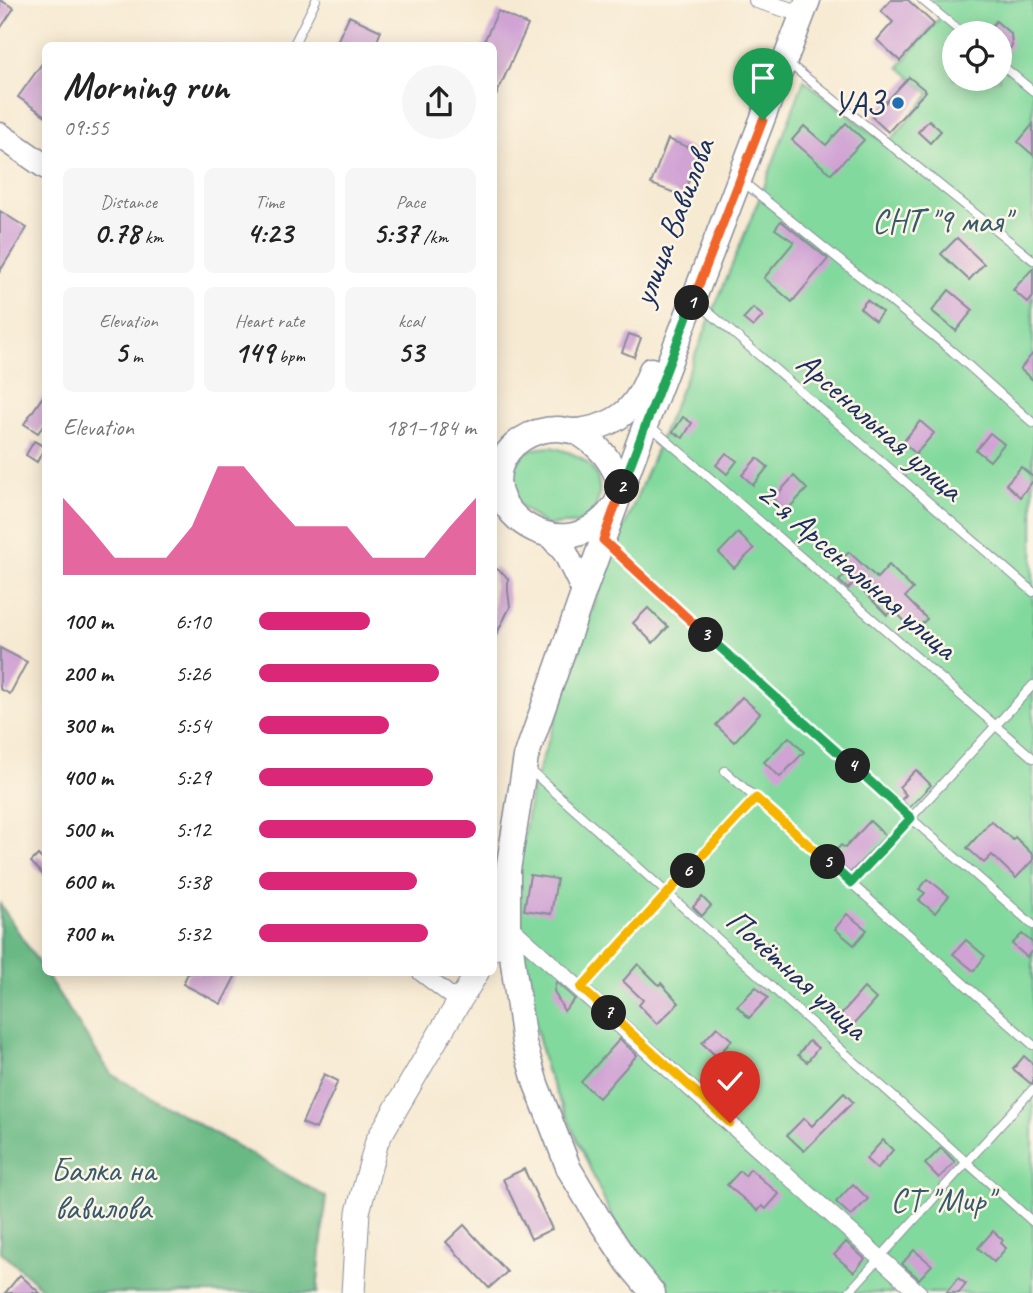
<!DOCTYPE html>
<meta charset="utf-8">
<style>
body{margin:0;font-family:Caveat,sans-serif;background:#f6f6f6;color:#222;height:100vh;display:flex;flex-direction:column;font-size:26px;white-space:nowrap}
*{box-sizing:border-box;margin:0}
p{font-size:23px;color:#767676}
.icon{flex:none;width:38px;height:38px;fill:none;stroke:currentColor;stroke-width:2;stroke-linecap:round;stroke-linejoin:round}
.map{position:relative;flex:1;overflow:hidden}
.details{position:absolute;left:42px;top:42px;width:455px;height:934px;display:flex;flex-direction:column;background:#fff;border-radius:10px;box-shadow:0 4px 18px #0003}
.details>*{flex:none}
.buttons{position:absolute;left:942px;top:21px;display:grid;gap:14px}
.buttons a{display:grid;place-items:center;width:70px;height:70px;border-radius:50%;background:#fff;box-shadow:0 4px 18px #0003;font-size:35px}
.pin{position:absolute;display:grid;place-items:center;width:60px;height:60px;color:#fff;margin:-72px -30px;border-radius:50% 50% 50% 0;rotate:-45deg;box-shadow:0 0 7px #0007}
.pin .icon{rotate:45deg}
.km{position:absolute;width:35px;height:35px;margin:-18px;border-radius:50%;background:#222;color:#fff;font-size:19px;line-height:35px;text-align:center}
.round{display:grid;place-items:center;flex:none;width:74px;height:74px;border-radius:37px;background:#f6f6f6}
.headline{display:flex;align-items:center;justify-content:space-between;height:119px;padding:0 21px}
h1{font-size:38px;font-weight:800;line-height:52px}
.stats{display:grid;grid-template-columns:repeat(3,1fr);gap:10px;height:119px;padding:7px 21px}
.stats div{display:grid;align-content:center;border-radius:10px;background:#f6f6f6;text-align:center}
.stats b{font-size:30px;font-weight:800}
.stats small{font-size:19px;font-weight:400}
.stats p{font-size:19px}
.chart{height:196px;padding:14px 21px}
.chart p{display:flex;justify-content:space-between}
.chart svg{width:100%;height:126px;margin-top:7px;fill:#db2777;opacity:.7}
ul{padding:0 21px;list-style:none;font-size:23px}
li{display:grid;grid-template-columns:112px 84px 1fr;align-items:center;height:52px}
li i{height:18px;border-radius:9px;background:#db2777}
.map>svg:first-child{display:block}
.green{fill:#82d99d;stroke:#4e847e;stroke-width:2;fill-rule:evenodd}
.forest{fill:#69b984;stroke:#427471;stroke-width:2}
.building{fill:#d0a3d4}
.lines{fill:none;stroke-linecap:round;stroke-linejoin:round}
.lane-casing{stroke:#898c98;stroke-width:10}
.street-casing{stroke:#898c98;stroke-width:18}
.secondary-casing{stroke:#898c98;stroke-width:25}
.primary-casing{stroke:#898c98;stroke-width:27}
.lane{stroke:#fff;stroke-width:8}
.street{stroke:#fff;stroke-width:16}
.secondary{stroke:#fff;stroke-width:23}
.primary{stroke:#fff;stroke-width:24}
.split-1-casing{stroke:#fff;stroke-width:14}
.split-2-casing{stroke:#fff;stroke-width:14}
.split-3-casing{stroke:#fff;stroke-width:14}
.split-4-casing{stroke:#fff;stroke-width:14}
.split-5-casing{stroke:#fff;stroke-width:14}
.split-6-casing{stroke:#fff;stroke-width:14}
.split-7-casing{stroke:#fff;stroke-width:14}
.split-8-casing{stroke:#fff;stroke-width:14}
.split-1{stroke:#f0652b;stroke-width:9}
.split-2{stroke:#22a559;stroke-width:9}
.split-3{stroke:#f0652b;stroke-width:9}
.split-4{stroke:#22a559;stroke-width:9}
.split-5{stroke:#22a559;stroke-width:9}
.split-6{stroke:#f5b400;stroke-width:9}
.split-7{stroke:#f5b400;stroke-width:9}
.split-8{stroke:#f5b400;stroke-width:9}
.poi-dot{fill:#1f6fb2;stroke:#fcf5e5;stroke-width:2.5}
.labels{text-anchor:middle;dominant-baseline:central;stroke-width:5;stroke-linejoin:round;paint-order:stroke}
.poi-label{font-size:33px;fill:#1b2f5e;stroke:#fcf5e5;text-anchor:end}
.park-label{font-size:33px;fill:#355a6e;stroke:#fcf5e5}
.street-label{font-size:33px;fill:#1b2f5e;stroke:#fcf5e5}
</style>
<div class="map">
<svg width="1033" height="1293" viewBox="0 0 1033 1293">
<rect width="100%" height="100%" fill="#fcf5e5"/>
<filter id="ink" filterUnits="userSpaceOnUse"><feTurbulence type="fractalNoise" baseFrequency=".0143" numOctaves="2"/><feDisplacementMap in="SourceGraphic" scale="14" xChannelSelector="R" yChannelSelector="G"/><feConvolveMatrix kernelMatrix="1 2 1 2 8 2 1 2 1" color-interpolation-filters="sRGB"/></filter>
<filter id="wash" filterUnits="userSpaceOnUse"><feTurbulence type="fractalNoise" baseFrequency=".00686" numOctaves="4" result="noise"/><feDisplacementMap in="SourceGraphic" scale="28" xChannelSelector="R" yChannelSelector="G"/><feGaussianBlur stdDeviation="1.57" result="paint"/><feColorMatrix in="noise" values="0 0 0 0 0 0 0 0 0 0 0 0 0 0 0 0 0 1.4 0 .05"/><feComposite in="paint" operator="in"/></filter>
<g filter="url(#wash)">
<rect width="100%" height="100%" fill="#f7ead3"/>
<g class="green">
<path d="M921,0H1033V1293H667L646,1268L609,1211L546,1070L519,952L516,883L531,792L603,579L762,192L804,80L887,145L930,94L899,67L940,17ZM954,33H999V79H954Z"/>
<path d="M551,447C564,450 581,456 590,466C606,485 601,511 579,522C575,525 569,524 563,524C559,524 551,526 546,525C540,522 522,507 515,502L509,476L514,466L525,453L532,449Z"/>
</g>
<polygon class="forest" points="0,904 111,1074 326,1197 317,1293 47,1293 0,1251"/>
<g id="blocks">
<g class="building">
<polygon points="0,0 14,8 0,29"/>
<polygon points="891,0 908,0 934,24 900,61 877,40 893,22 881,11"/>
<polygon points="498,11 528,25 494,100 494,46 482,46"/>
<polygon points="349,16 381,31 375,46 335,46"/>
<polygon points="996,21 1011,34 1012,46 1002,57 999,57 999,33 986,33"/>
<polygon points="46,58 46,116 18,97"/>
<polygon points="909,77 926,91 888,132 872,117"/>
<polygon points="929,120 941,131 930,143 918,132"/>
<polygon points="846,123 864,140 831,174 792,140 804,126 826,145"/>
<polygon points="1033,124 1033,155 1018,142"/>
<polygon points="668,139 700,152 683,196 651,184"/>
<polygon points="0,211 27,228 0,271"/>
<polygon points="781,221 828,259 792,302 764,278 794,242 775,229"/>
<polygon points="957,238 984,264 969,280 941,254"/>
<polygon points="1033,268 1033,297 1028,303 1013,290"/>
<polygon points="949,290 973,310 956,331 932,311"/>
<polygon points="867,300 882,312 875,321 860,308"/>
<polygon points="753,308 763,316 753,327 743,319"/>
<polygon points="629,334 641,338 634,357 622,352"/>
<polygon points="1033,353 1033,380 1020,369"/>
<polygon points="46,392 46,422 38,433 24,424"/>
<polygon points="683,417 692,423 683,438 673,432"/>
<polygon points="920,421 934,433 916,454 903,442"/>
<polygon points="990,433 1004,444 990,461 976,450"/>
<polygon points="34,441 45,447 37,462 26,455"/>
<polygon points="726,453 737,461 727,474 716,465"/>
<polygon points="757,458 768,467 753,485 742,475"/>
<polygon points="1021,467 1033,477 1033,481 1020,497 1006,484"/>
<polygon points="794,476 807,489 786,511 773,499"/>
<polygon points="738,533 754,549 734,568 719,553"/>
<polygon points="849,552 877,578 889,565 913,589 905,597 927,619 914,631 893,609 887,615 854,582 848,589 839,581 846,573 837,565"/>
<polygon points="494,567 504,574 508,579 508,591 510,607 494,639"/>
<polygon points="648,608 668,627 653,643 633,623"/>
<polygon points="0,648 27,662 10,694 0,689"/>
<polygon points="742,697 760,713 734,742 716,725"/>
<polygon points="789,737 804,752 780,777 764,762"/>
<polygon points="916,770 931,785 909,808 901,800 906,795 899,787"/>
<polygon points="870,821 886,836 850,873 831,856 841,845 845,848"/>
<polygon points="991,821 1013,840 1015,837 1033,855 1033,860 1016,878 992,855 984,863 967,848"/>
<polygon points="38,855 46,863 46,878 31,862"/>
<polygon points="530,875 557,879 551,914 524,910"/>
<polygon points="928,879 949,896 935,913 919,900 925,893 919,889"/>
<polygon points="702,897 711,906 702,916 693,907"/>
<polygon points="847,914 867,930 854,945 835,929"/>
<polygon points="1022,934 1033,943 1033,949 1027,957 1012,944"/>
<polygon points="966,940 985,956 974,971 953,954"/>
<polygon points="638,964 659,985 661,983 679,1003 657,1024 639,1005 643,1000 623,981"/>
<polygon points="188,973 237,973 221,1004 183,984"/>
<polygon points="556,982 575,999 564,1011 554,991"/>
<polygon points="756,987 768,998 749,1018 737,1006"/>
<polygon points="864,988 876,999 847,1032 835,1021"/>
<polygon points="717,1027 732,1040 717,1057 702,1043"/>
<polygon points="620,1039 637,1055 599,1098 581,1082"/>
<polygon points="809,1041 818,1048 807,1062 798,1055"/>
<polygon points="1024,1056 1033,1064 1033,1083 1030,1083 1013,1069"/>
<polygon points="324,1074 338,1081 316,1129 302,1123"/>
<polygon points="844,1093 853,1102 804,1151 787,1135 804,1118 812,1126"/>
<polygon points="883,1140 893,1150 877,1169 866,1159"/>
<polygon points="941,1148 955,1162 939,1178 925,1164"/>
<polygon points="524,1169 552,1229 531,1239 503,1179"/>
<polygon points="750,1169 779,1194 766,1209 762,1206 758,1211 727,1185 740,1171 745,1176"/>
<polygon points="853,1184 868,1199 851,1216 836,1202"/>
<polygon points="464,1225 507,1272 489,1288 446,1242"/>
<polygon points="993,1231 1003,1240 1001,1243 1006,1248 994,1262 978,1248"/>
<polygon points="846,1242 865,1259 854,1272 834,1255"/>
<polygon points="914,1250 932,1265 919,1279 902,1264"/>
<polygon points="20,1275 40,1293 5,1293"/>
<polygon points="958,1278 966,1284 959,1293 946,1293"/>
</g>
</g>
</g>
<g filter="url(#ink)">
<use href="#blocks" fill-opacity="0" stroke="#898c98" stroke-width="2"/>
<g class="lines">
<g class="lane-casing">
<g id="lane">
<polyline points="922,0 962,33"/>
<polyline points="293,46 316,0"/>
<polyline points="787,62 1033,260"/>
<polyline points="999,63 1033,91"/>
<polyline points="742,181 952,351 1033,423"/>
<polyline points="696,301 1033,592"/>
<polyline points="649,425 1033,758"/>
<path d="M605,542C745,673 888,799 1033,925"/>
<polyline points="528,768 1033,1222"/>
<polyline points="725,771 1033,1045"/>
<polyline points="851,883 1033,685"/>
<polyline points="581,988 756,798"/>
<polyline points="848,1293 1033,1089"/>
</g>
</g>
<g class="street-casing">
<g id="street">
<polyline points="757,0 789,10"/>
<polyline points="508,925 919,1293"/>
<polyline points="421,973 459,1002"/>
</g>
</g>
<g class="secondary-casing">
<g id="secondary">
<polyline points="494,948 508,925"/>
<polyline points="353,1293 358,1212 377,1141 443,1028 477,973"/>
</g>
</g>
<g class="primary-casing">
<g id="primary">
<polyline points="0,135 46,167"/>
<path d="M575,431C601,446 611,460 622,487"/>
<path d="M612,509C602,522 586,534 568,536C533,540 489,507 500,468C507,443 533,429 557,429C563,429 568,431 573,431C589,431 611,424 623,414C637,403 645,386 651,370"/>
<polyline points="550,535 565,552 584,591"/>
<polyline points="653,1293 628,1263 597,1216 569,1169 536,1084 524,1043 516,985 508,925 508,870 526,757 584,591 646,423 808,0"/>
</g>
</g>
<use href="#lane" class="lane"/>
<use href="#street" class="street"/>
<use href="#secondary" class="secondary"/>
<use href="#primary" class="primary"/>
</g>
</g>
<g class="lines" filter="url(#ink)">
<g class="split-1-casing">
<polyline id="split-1" points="692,303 763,120"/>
</g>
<g class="split-2-casing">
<polyline id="split-2" points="622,487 692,303"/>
</g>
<g class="split-3-casing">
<polyline id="split-3" points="622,487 603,540 706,635"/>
</g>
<g class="split-4-casing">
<polyline id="split-4" points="706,635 853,766"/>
</g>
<g class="split-5-casing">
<polyline id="split-5" points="828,862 851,883 911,818 853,766"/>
</g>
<g class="split-6-casing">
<polyline id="split-6" points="688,871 756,798 828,862"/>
</g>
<g class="split-7-casing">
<polyline id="split-7" points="609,1013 581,988 688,871"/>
</g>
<g class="split-8-casing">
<polyline id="split-8" points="609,1013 730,1123"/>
</g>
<use href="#split-1" class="split-1"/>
<use href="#split-2" class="split-2"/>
<use href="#split-3" class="split-3"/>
<use href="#split-4" class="split-4"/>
<use href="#split-5" class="split-5"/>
<use href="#split-6" class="split-6"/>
<use href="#split-7" class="split-7"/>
<use href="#split-8" class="split-8"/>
</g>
<circle class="poi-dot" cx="898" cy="103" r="7"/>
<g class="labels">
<g class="poi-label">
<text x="884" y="103">УАЗ</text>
</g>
<g class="park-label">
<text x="941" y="221">СНТ "9 мая"</text>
<text x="103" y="1170">Балка на<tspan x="103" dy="38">вавилова</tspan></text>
<text x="942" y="1200">СТ "Мир"</text>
</g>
<g class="street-label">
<text transform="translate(673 222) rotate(-69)">улица Вавилова</text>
<text transform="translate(880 426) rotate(41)">Арсенальная улица</text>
<text transform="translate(857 570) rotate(41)">2-я Арсенальная улица</text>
<text transform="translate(797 974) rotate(42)">Почётная улица</text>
</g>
</g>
</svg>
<div class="buttons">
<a><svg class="icon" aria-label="locate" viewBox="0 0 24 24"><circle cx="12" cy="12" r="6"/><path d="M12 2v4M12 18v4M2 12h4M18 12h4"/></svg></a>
</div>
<div class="pin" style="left:763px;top:120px;background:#1e9e55"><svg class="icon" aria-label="arrive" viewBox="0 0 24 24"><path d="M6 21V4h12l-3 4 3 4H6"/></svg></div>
<div class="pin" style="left:730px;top:1123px;background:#d93025"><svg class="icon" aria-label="check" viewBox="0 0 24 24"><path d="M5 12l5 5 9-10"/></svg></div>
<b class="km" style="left:692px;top:303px">1</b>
<b class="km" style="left:622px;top:487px">2</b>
<b class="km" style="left:706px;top:635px">3</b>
<b class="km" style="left:853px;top:766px">4</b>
<b class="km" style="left:828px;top:862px">5</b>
<b class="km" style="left:688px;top:871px">6</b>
<b class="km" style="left:609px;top:1013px">7</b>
<section class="details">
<div class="headline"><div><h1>Morning run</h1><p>09:55</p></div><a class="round"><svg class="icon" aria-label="share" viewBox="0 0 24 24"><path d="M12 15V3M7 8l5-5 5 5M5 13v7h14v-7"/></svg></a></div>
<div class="stats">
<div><p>Distance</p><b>0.78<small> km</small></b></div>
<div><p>Time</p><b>4:23</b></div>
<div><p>Pace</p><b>5:37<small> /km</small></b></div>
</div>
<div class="stats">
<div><p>Elevation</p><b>5<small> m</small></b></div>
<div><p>Heart rate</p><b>149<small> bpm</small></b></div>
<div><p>kcal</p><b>53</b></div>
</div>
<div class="chart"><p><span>Elevation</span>181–184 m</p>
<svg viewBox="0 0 160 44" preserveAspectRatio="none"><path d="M0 44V17L10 27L20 38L30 38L40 38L50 27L60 6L70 6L80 17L90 27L100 27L110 27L120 38L130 38L140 38L150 27L160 17V44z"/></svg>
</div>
<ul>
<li><b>100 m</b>6:10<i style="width:51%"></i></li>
<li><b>200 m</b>5:26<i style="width:83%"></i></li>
<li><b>300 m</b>5:54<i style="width:60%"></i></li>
<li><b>400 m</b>5:29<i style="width:80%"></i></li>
<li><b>500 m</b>5:12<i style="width:100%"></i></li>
<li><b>600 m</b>5:38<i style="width:73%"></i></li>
<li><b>700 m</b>5:32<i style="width:78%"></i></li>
</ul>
</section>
</div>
